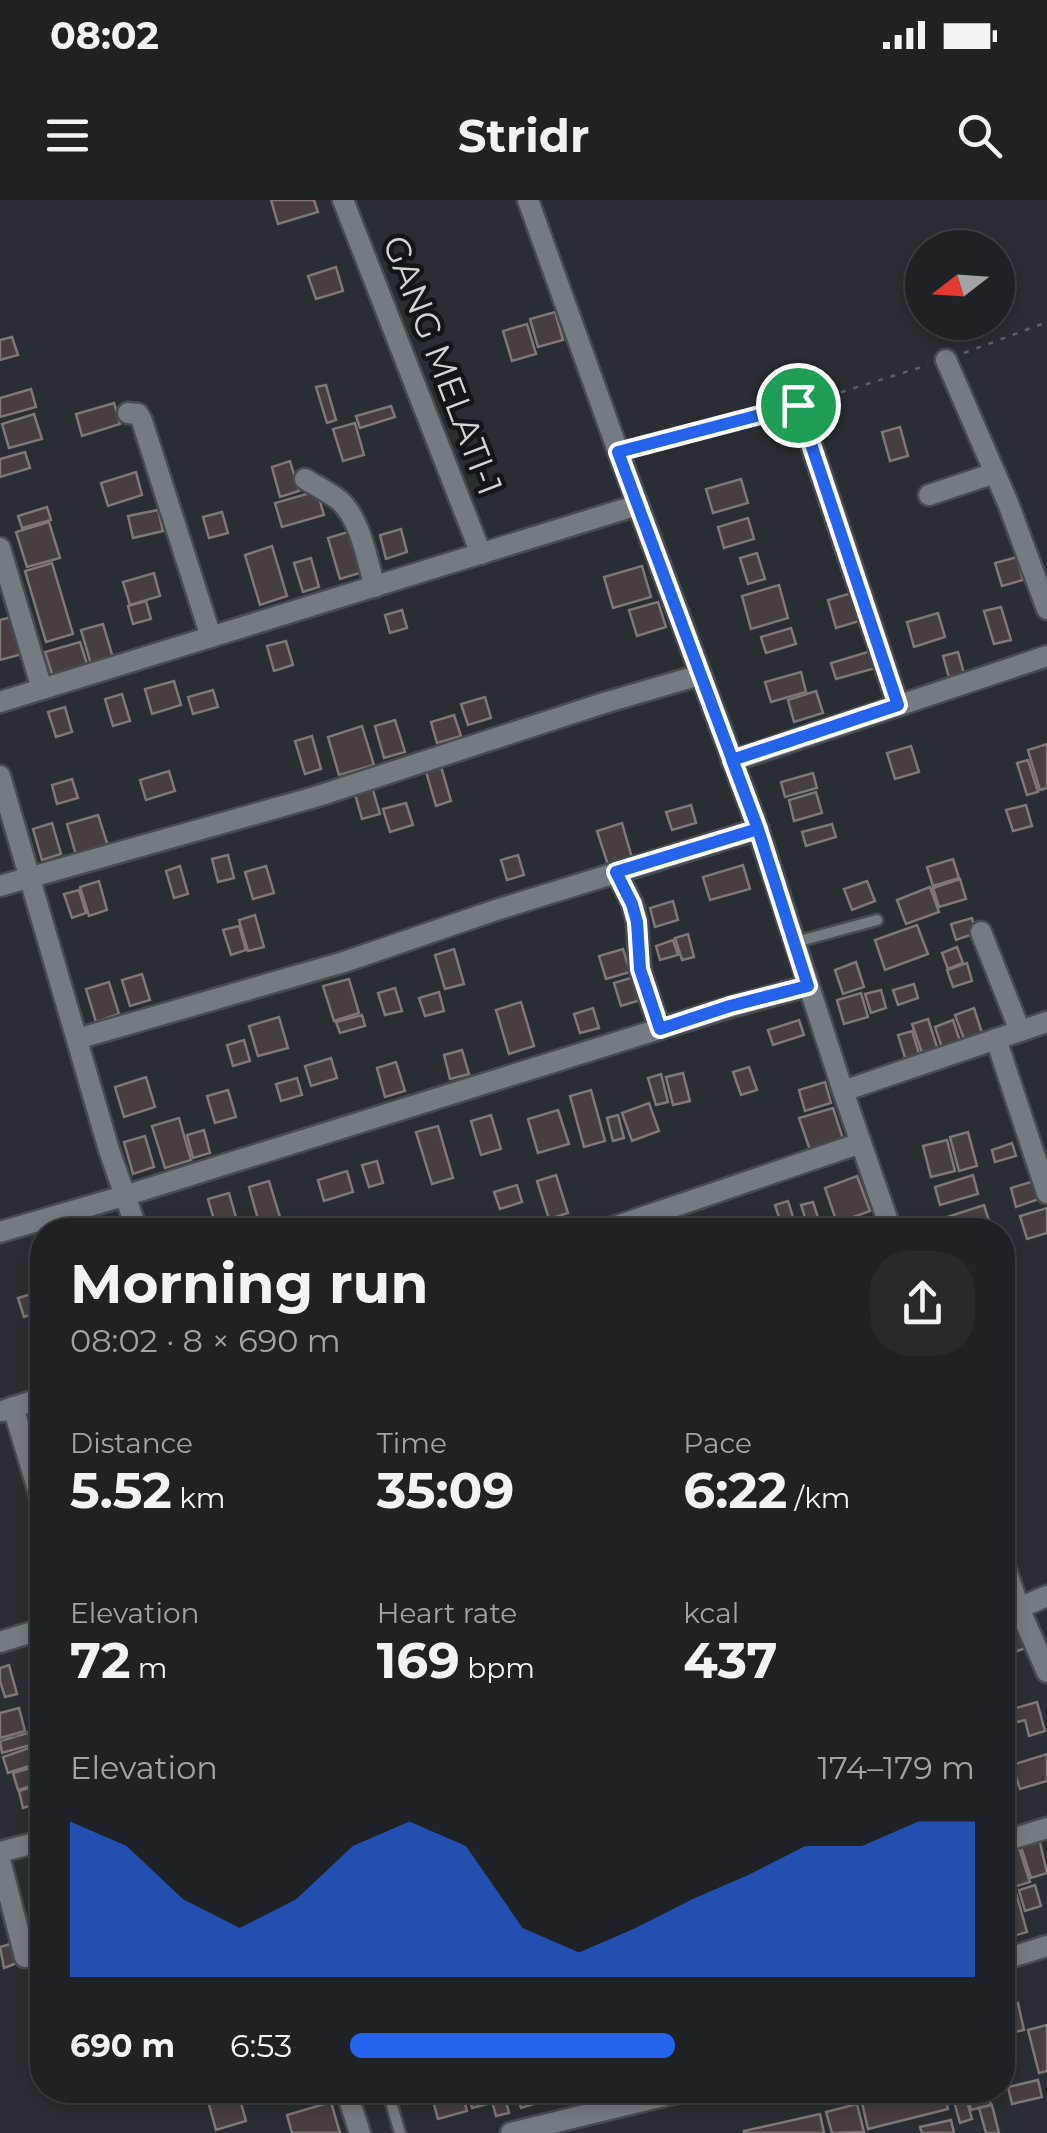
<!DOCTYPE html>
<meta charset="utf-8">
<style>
body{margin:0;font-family:Montserrat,sans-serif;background:#262a2e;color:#f1f3f6;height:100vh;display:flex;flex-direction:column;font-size:38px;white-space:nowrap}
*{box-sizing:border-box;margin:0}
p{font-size:32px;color:#a1a4a7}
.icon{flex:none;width:55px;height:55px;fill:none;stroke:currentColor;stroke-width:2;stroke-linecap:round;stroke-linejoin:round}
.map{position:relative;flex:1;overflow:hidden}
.sheet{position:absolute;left:30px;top:1018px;width:985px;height:885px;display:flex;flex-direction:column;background:#1e2226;border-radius:40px;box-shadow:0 5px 15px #0003,0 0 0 2px #3c3f43}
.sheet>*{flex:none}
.needle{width:65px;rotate:253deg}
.controls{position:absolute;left:905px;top:30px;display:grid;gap:20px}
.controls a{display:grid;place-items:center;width:110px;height:110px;border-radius:50%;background:#1e2226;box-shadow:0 5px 15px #0003,0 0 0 2px #3c3f43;font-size:50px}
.pin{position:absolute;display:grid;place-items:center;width:85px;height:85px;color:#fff;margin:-42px;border:5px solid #fff;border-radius:50%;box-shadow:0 2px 10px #0007}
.round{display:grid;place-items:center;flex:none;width:105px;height:105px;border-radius:40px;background:#262a2e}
.headline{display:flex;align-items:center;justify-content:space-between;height:170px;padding:0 40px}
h1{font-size:55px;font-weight:700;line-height:75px}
.metrics{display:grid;grid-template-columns:repeat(3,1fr);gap:15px;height:170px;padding:10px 40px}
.metrics div{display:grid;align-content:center}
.metrics b{font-size:50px;font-weight:700}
.metrics small{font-size:28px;font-weight:400}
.metrics p{font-size:28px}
.chart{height:280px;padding:20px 40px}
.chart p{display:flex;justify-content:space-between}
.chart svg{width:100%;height:180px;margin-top:10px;fill:#2563eb;opacity:.7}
ul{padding:0 40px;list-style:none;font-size:32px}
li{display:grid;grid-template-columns:160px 120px 1fr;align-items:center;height:75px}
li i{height:25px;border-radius:12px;background:#2563eb}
.status{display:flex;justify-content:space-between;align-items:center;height:70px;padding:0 50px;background:#1e2226;direction:ltr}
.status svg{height:28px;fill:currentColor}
header{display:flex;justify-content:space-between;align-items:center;height:130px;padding:0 40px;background:#1e2226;font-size:45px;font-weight:700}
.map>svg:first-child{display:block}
.building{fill:#463e40;stroke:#807779;stroke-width:2.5}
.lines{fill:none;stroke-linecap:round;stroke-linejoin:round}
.service-casing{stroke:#474c50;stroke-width:15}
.minor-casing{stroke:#474c50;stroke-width:25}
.tertiary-casing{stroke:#474c50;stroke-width:25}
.path{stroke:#5b6165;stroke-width:2.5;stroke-dasharray:5 8;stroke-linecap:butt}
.service{stroke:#747c82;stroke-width:10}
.minor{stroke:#747c82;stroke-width:20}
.tertiary{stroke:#747c82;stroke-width:20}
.route-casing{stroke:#fff;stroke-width:20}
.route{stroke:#2563eb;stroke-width:12}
.labels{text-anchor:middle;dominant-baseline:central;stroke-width:9;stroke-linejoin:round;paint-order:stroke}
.street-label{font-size:35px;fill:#d1d5d8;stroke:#131618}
</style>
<div class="status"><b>08:02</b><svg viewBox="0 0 49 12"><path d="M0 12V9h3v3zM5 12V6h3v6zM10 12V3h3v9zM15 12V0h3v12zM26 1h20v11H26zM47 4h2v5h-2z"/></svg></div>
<header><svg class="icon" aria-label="menu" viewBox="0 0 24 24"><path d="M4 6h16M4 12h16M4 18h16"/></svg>Stridr<svg class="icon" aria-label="search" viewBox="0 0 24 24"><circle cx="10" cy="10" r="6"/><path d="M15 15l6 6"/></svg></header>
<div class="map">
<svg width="1047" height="1933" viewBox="0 0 1047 1933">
<rect width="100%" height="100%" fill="#282e33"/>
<g class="building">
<polygon points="271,0 314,0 318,12 278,24"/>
<polygon points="336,67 343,91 316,99 308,76"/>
<polygon points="555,112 563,140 538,147 530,119"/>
<polygon points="527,124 536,154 512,161 503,131"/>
<polygon points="12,137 18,155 0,160 0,140"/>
<polygon points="326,185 336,220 327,223 316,187"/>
<polygon points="31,189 36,207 0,217 0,198"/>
<polygon points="114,203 120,224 82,236 76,214"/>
<polygon points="391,206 395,217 360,228 356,216"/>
<polygon points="34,214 42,239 9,248 2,224"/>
<polygon points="355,223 364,255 343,261 333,229"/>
<polygon points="900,227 908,256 890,261 882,232"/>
<polygon points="25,252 30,268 0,277 0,259"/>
<polygon points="290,261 299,291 280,297 272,267"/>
<polygon points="136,272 142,295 108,306 101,283"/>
<polygon points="741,279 748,303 713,313 706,289"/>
<polygon points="317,291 324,315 282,327 275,303"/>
<polygon points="47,307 51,320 22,328 18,316"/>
<polygon points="158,310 163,331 133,338 128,316"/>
<polygon points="222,312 228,333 209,338 203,317"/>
<polygon points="748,318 754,339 724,348 718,327"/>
<polygon points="49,322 60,358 27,367 16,332"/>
<polygon points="401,329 407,352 386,359 380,335"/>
<polygon points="351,331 363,372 340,379 328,338"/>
<polygon points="272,346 287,396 260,405 245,355"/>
<polygon points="757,353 765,379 748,384 740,358"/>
<polygon points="1017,357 1023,380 1002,386 995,363"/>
<polygon points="311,358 319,387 303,392 294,363"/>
<polygon points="52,363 73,434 46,442 25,371"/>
<polygon points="642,366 651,397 613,408 604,377"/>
<polygon points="154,373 160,396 130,405 123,382"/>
<polygon points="779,385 788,418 751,429 742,396"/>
<polygon points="855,392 863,420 836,428 828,400"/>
<polygon points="146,401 151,419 133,424 128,406"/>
<polygon points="658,402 666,427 637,436 629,410"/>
<polygon points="1001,407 1011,440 994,444 984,411"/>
<polygon points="402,410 407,428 390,433 385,415"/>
<polygon points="938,413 945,437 914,447 907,422"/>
<polygon points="15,416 26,453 0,460 0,420"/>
<polygon points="103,424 113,458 91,464 81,430"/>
<polygon points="791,428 796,444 766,453 761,437"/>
<polygon points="286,441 293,465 274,471 267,446"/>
<polygon points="80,442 88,467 53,477 45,452"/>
<polygon points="871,451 876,468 836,479 831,463"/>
<polygon points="958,452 965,477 950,481 943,456"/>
<polygon points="801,472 806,492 771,502 765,482"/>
<polygon points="174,481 181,505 152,514 145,489"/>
<polygon points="213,490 218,507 193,514 188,497"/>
<polygon points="816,491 823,513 794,522 788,500"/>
<polygon points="122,494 130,521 113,526 105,499"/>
<polygon points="485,497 491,518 468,525 461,504"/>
<polygon points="65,507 72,532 56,537 48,512"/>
<polygon points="454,515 461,536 437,543 431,522"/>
<polygon points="395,520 405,552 384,558 375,526"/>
<polygon points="362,526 374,565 339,575 328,537"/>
<polygon points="312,536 321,569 305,574 295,541"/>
<polygon points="1047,544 1047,588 1040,590 1028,550"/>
<polygon points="911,546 919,572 895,579 887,553"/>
<polygon points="1028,560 1038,592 1027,595 1017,563"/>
<polygon points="440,563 451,601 436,606 425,568"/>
<polygon points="169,571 175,591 146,600 140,580"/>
<polygon points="813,573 817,588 785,597 781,582"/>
<polygon points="72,579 78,598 57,604 52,585"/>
<polygon points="373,590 380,614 362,619 355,594"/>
<polygon points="816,592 822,613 794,621 789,600"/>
<polygon points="406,603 413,625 390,632 383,609"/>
<polygon points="691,605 696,623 672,630 666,612"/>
<polygon points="1026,605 1032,626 1013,631 1006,610"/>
<polygon points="98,615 108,646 76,655 67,624"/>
<polygon points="52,623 61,654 42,660 33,629"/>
<polygon points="622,623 632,658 608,665 597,631"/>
<polygon points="832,624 836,637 806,646 802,632"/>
<polygon points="228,655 234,678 218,682 212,659"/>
<polygon points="518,655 524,675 507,680 501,660"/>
<polygon points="953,659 959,678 933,686 927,667"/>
<polygon points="743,665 750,689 710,700 703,677"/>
<polygon points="180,666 188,694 174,698 166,671"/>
<polygon points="266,666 274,693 253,699 245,672"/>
<polygon points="960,679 966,699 939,707 933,688"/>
<polygon points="99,681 107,710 89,716 80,687"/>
<polygon points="867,681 875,701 852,710 844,689"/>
<polygon points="930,687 939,712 906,724 897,700"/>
<polygon points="79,690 86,713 72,718 64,694"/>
<polygon points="673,701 678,720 655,727 650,708"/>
<polygon points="255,715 264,747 248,751 239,720"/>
<polygon points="972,718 976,733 956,740 951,724"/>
<polygon points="917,725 928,754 885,770 875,740"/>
<polygon points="239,726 246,750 231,755 223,730"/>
<polygon points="688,734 694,757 682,760 675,738"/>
<polygon points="673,740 678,755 660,760 656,746"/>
<polygon points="957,747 963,763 948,769 942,753"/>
<polygon points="454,749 464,784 445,789 435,755"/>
<polygon points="623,749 630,772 606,779 599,756"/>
<polygon points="856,762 864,787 843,794 835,770"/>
<polygon points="967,763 972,781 953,787 947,770"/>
<polygon points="142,774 150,800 130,806 122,780"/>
<polygon points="637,776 644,799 621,806 614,783"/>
<polygon points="349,779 359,813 334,821 323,786"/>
<polygon points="109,782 119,814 96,822 86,789"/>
<polygon points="914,784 918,798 898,805 893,790"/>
<polygon points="395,788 402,811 385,815 378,793"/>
<polygon points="881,790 886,808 871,813 865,794"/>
<polygon points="439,792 444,811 425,816 419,798"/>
<polygon points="861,793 868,817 844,824 837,800"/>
<polygon points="521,802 534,846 509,854 496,810"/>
<polygon points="593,808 599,828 580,833 574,814"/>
<polygon points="974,808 982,833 964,839 955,815"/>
<polygon points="362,815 365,826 340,833 336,822"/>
<polygon points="279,817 288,848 258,856 249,826"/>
<polygon points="928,819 940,856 925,861 912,824"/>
<polygon points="799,820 804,835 773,845 768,830"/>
<polygon points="953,820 962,847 944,854 935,827"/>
<polygon points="912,831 921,860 907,864 898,835"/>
<polygon points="244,840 250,861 233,866 227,845"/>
<polygon points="462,850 469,874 450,879 444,855"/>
<polygon points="331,858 337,878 311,886 305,866"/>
<polygon points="396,862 405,891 385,897 377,868"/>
<polygon points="749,867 757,890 741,895 733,872"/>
<polygon points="683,873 690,901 673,905 666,877"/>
<polygon points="661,874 668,902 656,905 648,878"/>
<polygon points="146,877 155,907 124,917 115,887"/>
<polygon points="297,878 302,895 281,901 276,884"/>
<polygon points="825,882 831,903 805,911 799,890"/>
<polygon points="228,890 236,917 215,923 207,896"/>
<polygon points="591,890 605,941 584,947 570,896"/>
<polygon points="649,903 659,931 632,941 622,913"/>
<polygon points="833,908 843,939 810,950 799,918"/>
<polygon points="558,910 569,944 538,953 528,919"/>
<polygon points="491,915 501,949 481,955 471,921"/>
<polygon points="618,915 624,938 613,941 607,918"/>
<polygon points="179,918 191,960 165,968 152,926"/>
<polygon points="438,926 453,978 432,984 416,932"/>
<polygon points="204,930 210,953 193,958 187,935"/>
<polygon points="968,932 977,966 959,971 950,937"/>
<polygon points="145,936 154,967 133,974 124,942"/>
<polygon points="947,940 955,971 931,977 923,946"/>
<polygon points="1012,943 1016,956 995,962 992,950"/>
<polygon points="377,961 383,983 369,987 362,965"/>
<polygon points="347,971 353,992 324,1001 318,980"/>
<polygon points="556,975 568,1013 549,1019 537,981"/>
<polygon points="973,975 978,994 940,1005 935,987"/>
<polygon points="857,976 870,1011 837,1023 825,988"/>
<polygon points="269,981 283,1027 261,1030 249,987"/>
<polygon points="1034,981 1039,999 1016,1007 1011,988"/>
<polygon points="517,985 522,1002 500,1009 494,992"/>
<polygon points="229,993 237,1021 216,1027 208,999"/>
<polygon points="788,1001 797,1030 783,1030 775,1005"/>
<polygon points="813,1002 822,1030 809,1030 801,1005"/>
<polygon points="984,1005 990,1024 971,1030 948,1030 944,1018"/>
<polygon points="1047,1008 1047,1033 1027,1039 1020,1016"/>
<polygon points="41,1091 42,1111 24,1117 18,1098"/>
<polygon points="1019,1419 1029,1447 1002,1456 1002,1424"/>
<polygon points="9,1465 17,1494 5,1497 0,1481 0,1468"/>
<polygon points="1037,1502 1045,1531 1029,1536 1025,1520 1002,1526 1002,1512"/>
<polygon points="19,1508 25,1531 0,1538 0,1513"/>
<polygon points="31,1532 34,1544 2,1553 0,1541"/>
<polygon points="29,1548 35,1564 8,1573 3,1557"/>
<polygon points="1047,1554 1047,1581 1020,1589 1012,1565"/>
<polygon points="37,1566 41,1583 18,1590 13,1573"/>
<polygon points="41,1584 42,1602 23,1608 19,1591"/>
<polygon points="1039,1638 1047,1673 1031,1678 1020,1644"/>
<polygon points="1017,1642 1030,1682 1010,1688 1002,1664 1002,1647"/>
<polygon points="1035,1685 1041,1706 1025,1711 1019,1690"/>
<polygon points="1015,1689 1027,1732 1007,1738 1002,1723 1002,1693"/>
<polygon points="10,1744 17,1763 4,1768 0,1747"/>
<polygon points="1018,1803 1024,1830 1002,1835 1002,1806"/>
<polygon points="1047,1825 1047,1871 1039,1873 1028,1830"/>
<polygon points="1038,1880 1042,1897 1012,1904 1008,1887"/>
<polygon points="430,1890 461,1890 467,1911 438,1919"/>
<polygon points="468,1890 487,1890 491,1903 472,1908"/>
<polygon points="489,1890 503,1890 509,1913 496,1916"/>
<polygon points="516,1890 533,1890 537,1903 521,1908"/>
<polygon points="913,1890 944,1890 948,1909 868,1929 862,1903"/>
<polygon points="966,1890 987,1890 991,1905 971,1910"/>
<polygon points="238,1892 246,1921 216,1930 208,1901"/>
<polygon points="966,1898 972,1919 960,1923 954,1901"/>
<polygon points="331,1902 340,1933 292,1933 287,1915"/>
<polygon points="857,1904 864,1932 832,1933 826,1912"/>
<polygon points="992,1905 999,1933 986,1933 979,1908"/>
<polygon points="820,1914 824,1933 744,1933 744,1931"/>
<polygon points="951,1920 954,1933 922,1933 920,1927"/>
</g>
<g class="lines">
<g class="service-casing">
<g id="service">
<polyline points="796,742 877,720"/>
<polyline points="388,1892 400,1933"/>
</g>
</g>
<g class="minor-casing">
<g id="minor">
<polyline points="343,0 481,354"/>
<polyline points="946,160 1008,303 1047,409"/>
<polyline points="798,205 898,505"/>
<polyline points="128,213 138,214 142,221 211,437"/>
<path d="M305,279C316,286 329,292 339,300C361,319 367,361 375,387"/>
<polyline points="929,295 995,273"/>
<polyline points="0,348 42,489"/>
<polyline points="0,502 638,305"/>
<polyline points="732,561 1047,456"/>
<polyline points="0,576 109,950 137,1030"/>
<polyline points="616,672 632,703 637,722 640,769 660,829"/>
<polyline points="0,686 315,597 604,503 700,475"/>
<polyline points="981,732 1020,831"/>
<polyline points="77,839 344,762 496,710 758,629"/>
<polyline points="996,839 1047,993"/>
<polyline points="843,891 1047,822"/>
<polyline points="605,1030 861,943"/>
<polyline points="0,1032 124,996 730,807 808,786"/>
<polyline points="13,1207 42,1303"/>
<polyline points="2,1211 42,1198"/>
<polyline points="0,1442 42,1429"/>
<polyline points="1002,1642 1047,1628"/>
<polyline points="0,1652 42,1641"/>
<polyline points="0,1660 25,1757"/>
<polyline points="1002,1760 1047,1746"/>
<polyline points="346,1890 360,1933"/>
<polyline points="511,1933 688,1890"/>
</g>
</g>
<g class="tertiary-casing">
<g id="tertiary">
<polyline points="528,0 618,251 758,629 843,891 891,1030"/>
<polyline points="1002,1358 1019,1408 1047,1472"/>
<polyline points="1019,1408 1047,1396"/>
</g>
</g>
<g class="path">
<polyline points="964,153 1047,122"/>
<polyline points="816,200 928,165"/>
<polyline points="637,246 780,210"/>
<polyline points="0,1540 42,1528"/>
</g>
<use href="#service" class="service"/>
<use href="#minor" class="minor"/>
<use href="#tertiary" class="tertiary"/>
</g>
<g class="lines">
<g class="route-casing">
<path id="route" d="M798,205L618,252C665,377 710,503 758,629L616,672L632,704L637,722L640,769L660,829L730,806L808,786L758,629L732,560L898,505L798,205"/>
</g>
<use href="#route" class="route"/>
</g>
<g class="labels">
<g class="street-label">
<text transform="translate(443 165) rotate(69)">GANG MELATI-1</text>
</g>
</g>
</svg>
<div class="controls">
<a><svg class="needle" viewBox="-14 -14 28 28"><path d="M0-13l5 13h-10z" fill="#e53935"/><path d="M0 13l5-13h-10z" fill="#a1a4a7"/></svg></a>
</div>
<div class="pin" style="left:798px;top:205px;background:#1e9e55"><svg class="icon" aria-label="arrive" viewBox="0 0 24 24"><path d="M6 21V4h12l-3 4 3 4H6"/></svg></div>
<section class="sheet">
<div class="headline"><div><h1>Morning run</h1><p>08:02 · 8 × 690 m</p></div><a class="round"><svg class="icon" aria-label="share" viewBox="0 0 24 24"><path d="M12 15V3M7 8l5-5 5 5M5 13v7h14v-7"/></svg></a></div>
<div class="metrics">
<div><p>Distance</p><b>5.52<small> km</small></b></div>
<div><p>Time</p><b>35:09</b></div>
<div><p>Pace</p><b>6:22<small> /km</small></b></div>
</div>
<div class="metrics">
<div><p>Elevation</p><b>72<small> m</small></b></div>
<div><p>Heart rate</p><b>169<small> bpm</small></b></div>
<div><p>kcal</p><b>437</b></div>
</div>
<div class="chart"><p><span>Elevation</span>174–179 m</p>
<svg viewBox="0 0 160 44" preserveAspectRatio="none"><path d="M0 44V6L10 12L20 25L30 32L40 25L50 12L60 6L70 12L80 32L90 38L100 32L110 25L120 19L130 12L140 12L150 6L160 6V44z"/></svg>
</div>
<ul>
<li><b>690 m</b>6:53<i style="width:52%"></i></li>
</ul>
</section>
</div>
